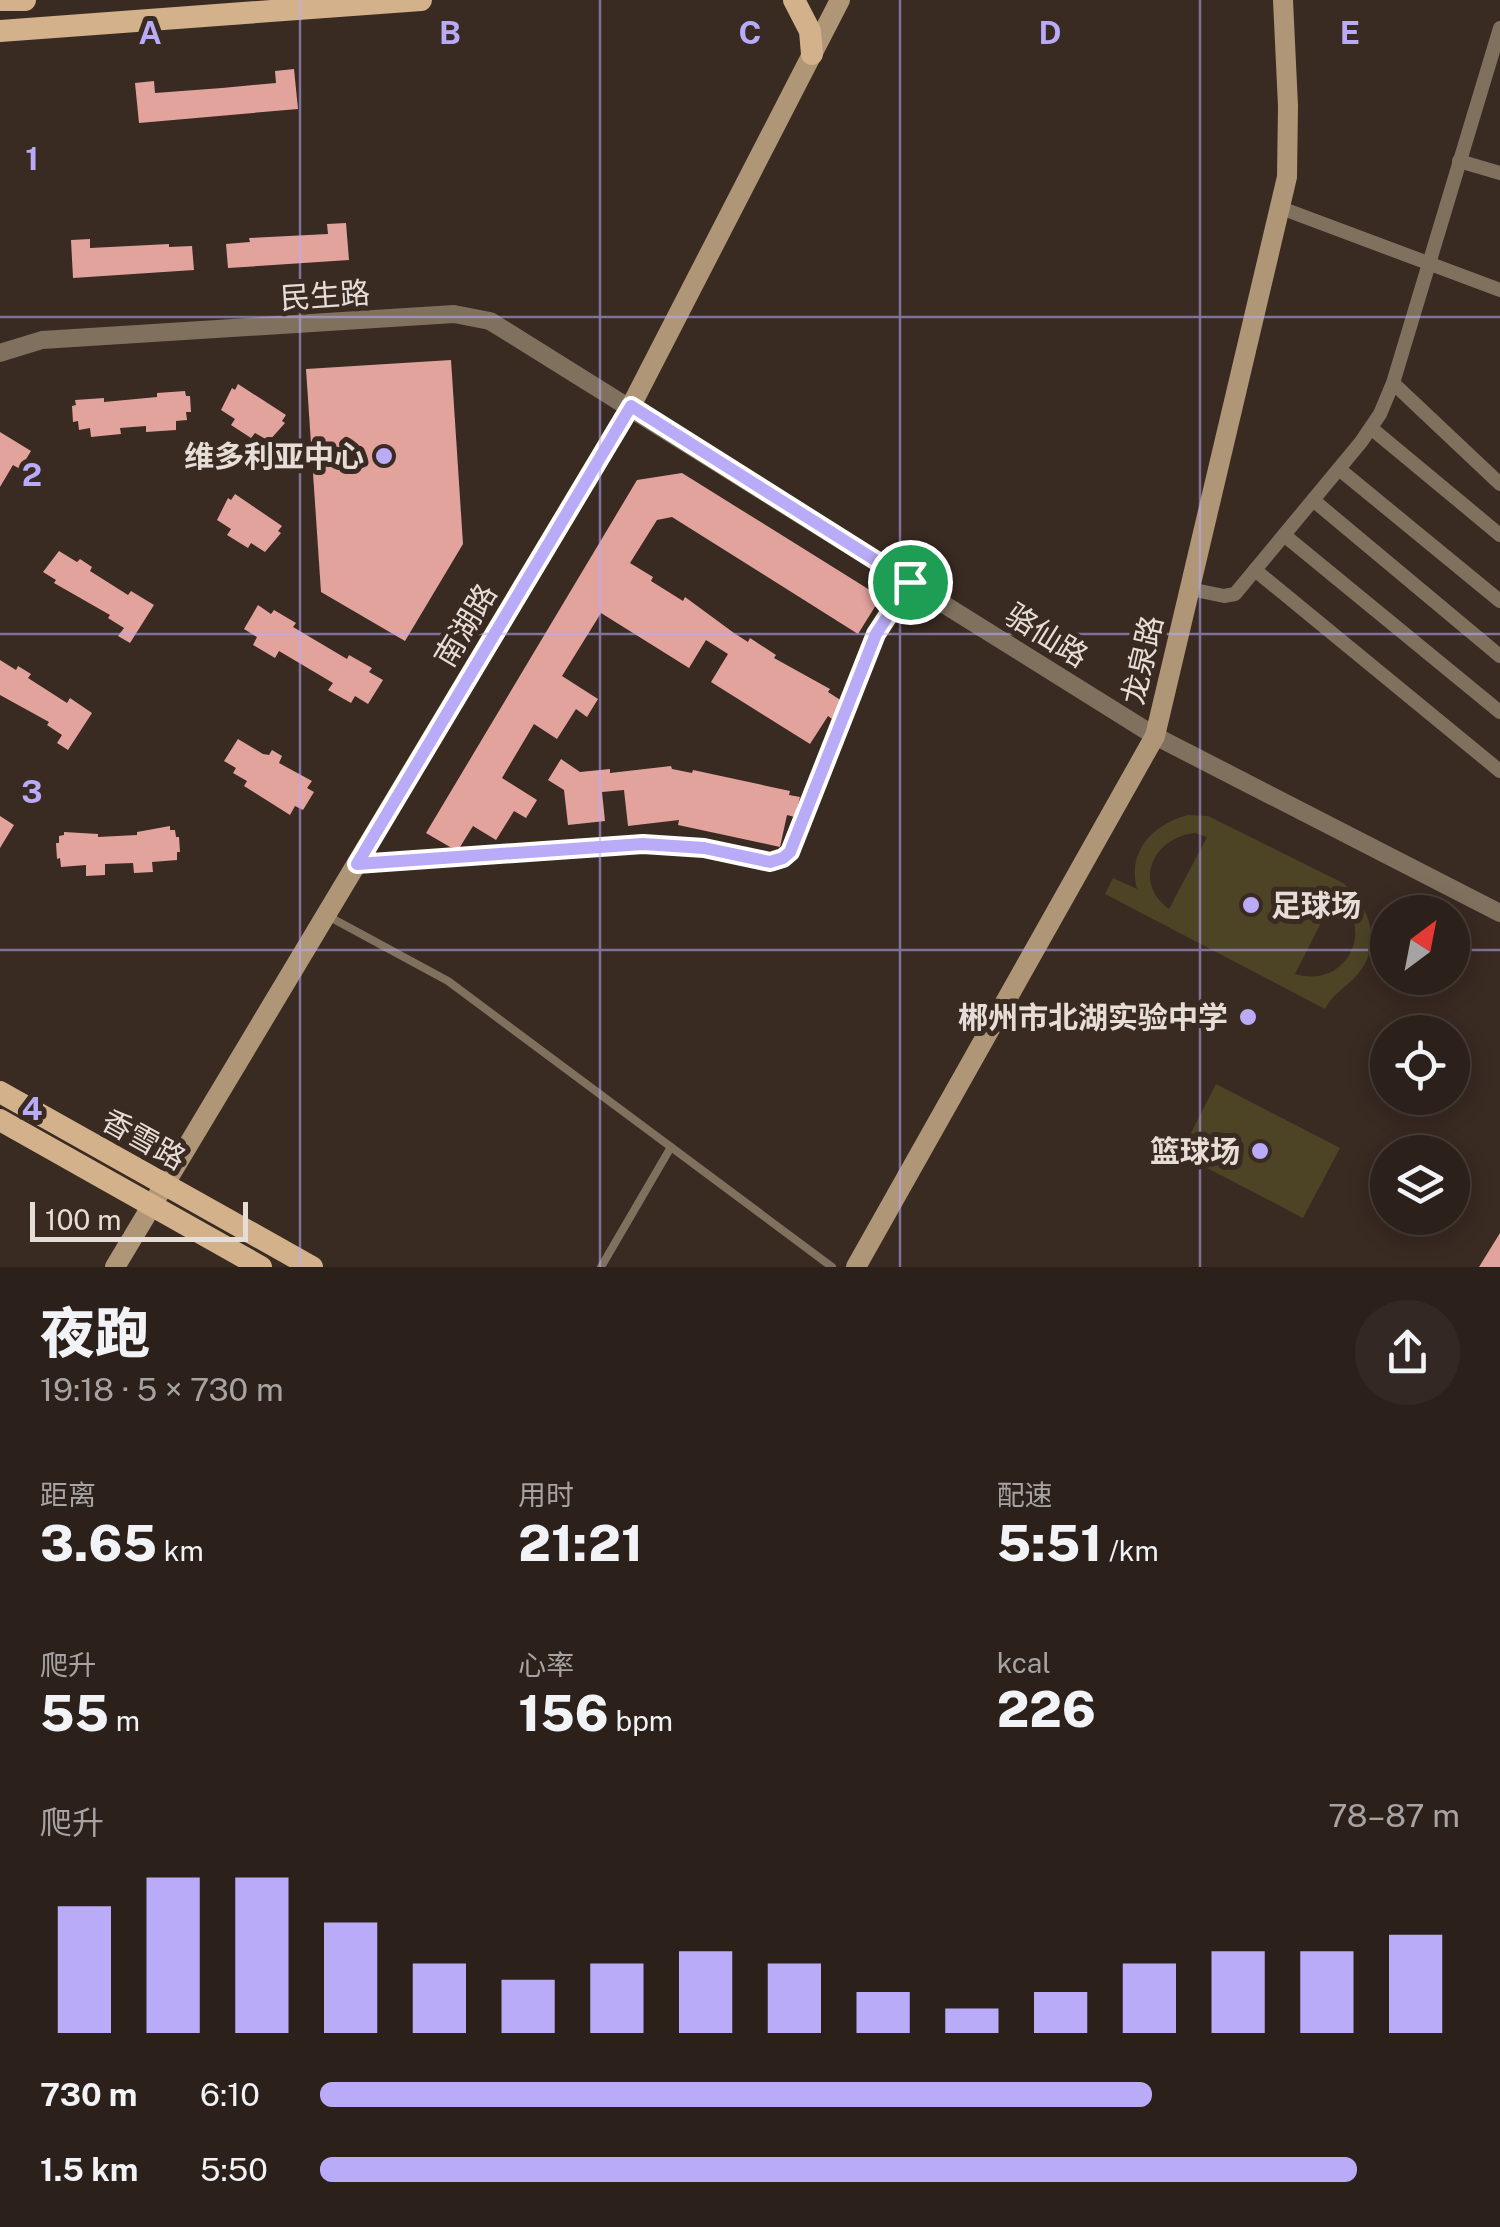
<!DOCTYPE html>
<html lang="zh">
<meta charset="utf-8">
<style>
body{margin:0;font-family:"Public Sans","Noto Sans SC",sans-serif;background:#332823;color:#f1f3f6;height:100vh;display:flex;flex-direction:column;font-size:38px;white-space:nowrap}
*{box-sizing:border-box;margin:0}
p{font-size:32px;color:#a6a3a2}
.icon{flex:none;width:55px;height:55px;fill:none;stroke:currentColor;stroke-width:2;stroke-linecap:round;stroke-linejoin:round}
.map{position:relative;height:1267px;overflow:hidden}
.side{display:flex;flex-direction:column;background:#2b201a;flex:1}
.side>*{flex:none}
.needle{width:65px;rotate:32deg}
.fabs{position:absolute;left:1370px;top:895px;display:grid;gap:20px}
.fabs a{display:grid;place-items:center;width:100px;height:100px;border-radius:50%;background:#2b201a;box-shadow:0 5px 25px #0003,0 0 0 2px #473e39;font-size:50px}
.scale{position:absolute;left:30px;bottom:25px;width:218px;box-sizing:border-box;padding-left:10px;border:5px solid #e7ddd7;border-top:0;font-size:28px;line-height:35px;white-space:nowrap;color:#e7ddd7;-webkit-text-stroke:8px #392a22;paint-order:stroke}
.pin{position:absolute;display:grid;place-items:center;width:85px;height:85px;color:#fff;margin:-42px;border:5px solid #fff;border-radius:50%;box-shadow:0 2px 10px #0007}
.round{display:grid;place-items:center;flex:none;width:105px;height:105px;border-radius:52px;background:#332823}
.head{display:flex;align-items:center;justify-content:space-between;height:170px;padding:0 40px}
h1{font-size:55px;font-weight:800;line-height:75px}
.stats{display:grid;grid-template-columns:repeat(3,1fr);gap:15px;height:170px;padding:10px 40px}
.stats div{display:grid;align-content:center}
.stats b{font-size:50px;font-weight:800}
.stats small{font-size:28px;font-weight:400}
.stats p{font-size:28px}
.chart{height:280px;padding:20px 40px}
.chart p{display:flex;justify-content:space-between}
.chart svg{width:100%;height:180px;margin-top:10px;stroke:#b9abf7;stroke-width:6}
ul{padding:0 40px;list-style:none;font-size:32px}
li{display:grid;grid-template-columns:160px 120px 1fr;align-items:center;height:75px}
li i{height:25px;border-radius:12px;background:#b9abf7}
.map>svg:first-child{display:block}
.green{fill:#4d4426;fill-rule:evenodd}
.building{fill:#e3a39d}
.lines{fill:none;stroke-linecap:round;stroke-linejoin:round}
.service{stroke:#80705e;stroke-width:8}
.minor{stroke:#80705e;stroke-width:14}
.tertiary{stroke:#80705e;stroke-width:18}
.secondary{stroke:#af9677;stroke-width:20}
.primary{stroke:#d3b28b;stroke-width:22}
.route-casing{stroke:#fff;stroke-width:20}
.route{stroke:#b9abf7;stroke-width:12}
.grid{fill:none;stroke:#b9abf7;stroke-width:2.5;stroke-opacity:0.55}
.poi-dot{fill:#b9abf7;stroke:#392a22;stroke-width:4}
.labels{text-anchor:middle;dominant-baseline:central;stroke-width:10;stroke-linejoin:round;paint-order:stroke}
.street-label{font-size:30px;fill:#e7ddd7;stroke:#392a22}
.poi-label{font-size:30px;font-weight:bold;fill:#e7ddd7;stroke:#392a22;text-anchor:end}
.grid-label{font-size:32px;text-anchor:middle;font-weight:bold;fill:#b9abf7;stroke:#392a22;stroke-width:10;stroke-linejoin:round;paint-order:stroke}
</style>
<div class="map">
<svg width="1500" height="1267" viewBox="0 0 1500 1267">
<rect width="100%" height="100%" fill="#392a22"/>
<g class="green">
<path d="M1188,815L1208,816L1343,883C1370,907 1384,944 1357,975C1346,988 1333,993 1325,1009L1105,894L1113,878L1137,889C1127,851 1153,824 1188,815ZM1195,833L1207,837L1169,909C1132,882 1154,837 1195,833ZM1332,901C1378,917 1351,991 1295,974Z"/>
<polygon points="1216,1084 1340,1148 1303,1218 1180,1154"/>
</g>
<g class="building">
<polygon points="294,69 298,109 139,123 135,83 154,81 155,93 222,88 276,83 275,71"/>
<polygon points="346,223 349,260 228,268 226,244 250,242 249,238 328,234 327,224"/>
<polygon points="90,239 90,248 169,244 169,247 192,246 194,270 73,278 71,240"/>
<polygon points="451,360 463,544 405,641 321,592 306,369"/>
<polygon points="238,384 286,415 282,421 285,423 269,441 255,433 251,438 231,425 235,419 221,410 232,388 235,390"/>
<polygon points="185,391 186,396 190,396 191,412 186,412 187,420 176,421 176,430 146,432 146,426 120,428 121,434 91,437 90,428 79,430 78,421 73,422 72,406 76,405 75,400 104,398 104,402 157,397 157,393"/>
<polygon points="0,432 31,451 20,469 13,465 0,487"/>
<polygon points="682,473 881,597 858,634 672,517 657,520 630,563 653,577 651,581 683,601 685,597 734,633 748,642 750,638 776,655 774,658 830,689 828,692 842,701 832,719 828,716 810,744 711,682 728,654 706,640 689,668 601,613 562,676 598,699 587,717 576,709 557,739 534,724 502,778 537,800 526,818 514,811 496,840 473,826 460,847 450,847 426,833 637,480"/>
<polygon points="235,494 282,526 278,531 281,533 265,552 251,543 248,548 227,535 231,529 217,520 228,498 231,500"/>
<polygon points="59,551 77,562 80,559 92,567 90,571 128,595 131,591 154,605 130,643 118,636 124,628 108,618 110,615 54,583 56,580 43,572"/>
<polygon points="258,605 271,614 274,610 296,623 293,627 347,659 349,655 372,668 369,672 383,680 368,704 355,696 351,703 328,690 333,683 279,651 275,658 253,645 257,637 244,629"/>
<polygon points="0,660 16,670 18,666 31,674 28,678 67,703 70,698 92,713 68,750 57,743 62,735 47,725 49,722 0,695"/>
<polygon points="238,739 263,754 269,755 272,750 282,756 279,763 312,781 307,788 314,792 303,810 295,806 290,815 244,786 247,781 233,773 236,768 224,761"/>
<polygon points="561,759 580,772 610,769 610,773 671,766 672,769 692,773 693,770 790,791 789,795 800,797 795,817 787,815 780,847 678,825 679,820 628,826 624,790 602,792 605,821 568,825 564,790 548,780"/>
<polygon points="0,816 14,825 0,848"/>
<polygon points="170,826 170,830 175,830 176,837 179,837 180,852 177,852 177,860 152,862 153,872 134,873 133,863 105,864 105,875 86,876 86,865 61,867 60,858 57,859 56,843 59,843 59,836 64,835 64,832 98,834 98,837 137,835 137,832"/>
<polygon points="1500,1233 1500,1267 1479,1267"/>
</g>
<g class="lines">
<g class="service">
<polyline points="362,864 643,844 686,846 771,862 783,859 791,848 876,635 910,582"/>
<polyline points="326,915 448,981 832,1267"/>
<polyline points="601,1267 671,1147"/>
</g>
<g class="minor">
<polyline points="1459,161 1500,173"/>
<polyline points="1281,208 1500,290"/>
<polyline points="1393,383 1500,484"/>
<polyline points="1371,428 1500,535"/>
<polyline points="1339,469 1500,601"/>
<polyline points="1313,500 1500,656"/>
<polyline points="1284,535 1500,712"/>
<polyline points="1255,570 1500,771"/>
<polyline points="1190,589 1224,596 1235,594 1361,442 1380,414 1393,383 1500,28"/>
</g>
<polyline class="tertiary" points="0,353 42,340 454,314 490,321 1155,736 1500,913"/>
<g class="secondary">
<polyline points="115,1267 631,406 840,0"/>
<polyline points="856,1267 1155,736 1287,177 1288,106 1283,0"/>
</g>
<g class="primary">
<polyline points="0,0 25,0"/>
<polyline points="794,0 810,31 812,54"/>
<polyline points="0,31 421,0"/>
<polyline points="0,1092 312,1267"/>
<polyline points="0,1120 261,1267"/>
</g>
</g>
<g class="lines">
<g class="route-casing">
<polygon id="route" points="631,406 910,582 876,634 790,852 783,858 770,862 704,848 643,844 357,864"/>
</g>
<use href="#route" class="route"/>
</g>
<path class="grid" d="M300,0V1267M600,0V1267M900,0V1267M1200,0V1267M0,317H1500M0,634H1500M0,950H1388M1452,950H1500"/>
<g class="poi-dot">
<circle cx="384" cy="456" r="10"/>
<circle cx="1251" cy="905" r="10"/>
<circle cx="1248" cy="1017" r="10"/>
<circle cx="1260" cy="1151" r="10"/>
</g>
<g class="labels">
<g class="street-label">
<text transform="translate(325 295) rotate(-4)">民生路</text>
<text transform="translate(465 625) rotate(-59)">南湖路</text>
<text transform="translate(1047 635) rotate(32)">骆仙路</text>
<text transform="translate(1142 660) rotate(-77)">龙泉路</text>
<text transform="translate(144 1139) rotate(29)">香雪路</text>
</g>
<g class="poi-label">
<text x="364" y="456">维多利亚中心</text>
<text x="1271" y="905" text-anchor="start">足球场</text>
<text x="1228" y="1017">郴州市北湖实验中学</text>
<text x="1240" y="1151">篮球场</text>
</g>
</g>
<g class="grid-label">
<text x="150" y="44">A</text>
<text x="450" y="44">B</text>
<text x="750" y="44">C</text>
<text x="1050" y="44">D</text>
<text x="1350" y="44">E</text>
<text x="32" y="170">1</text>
<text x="32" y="486">2</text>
<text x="32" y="803">3</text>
<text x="32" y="1120">4</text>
</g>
</svg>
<div class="fabs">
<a><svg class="needle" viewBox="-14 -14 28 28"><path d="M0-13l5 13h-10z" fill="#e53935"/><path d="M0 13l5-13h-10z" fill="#a6a3a2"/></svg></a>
<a><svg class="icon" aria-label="locate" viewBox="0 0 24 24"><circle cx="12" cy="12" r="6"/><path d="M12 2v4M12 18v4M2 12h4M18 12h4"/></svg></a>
<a><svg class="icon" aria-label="layers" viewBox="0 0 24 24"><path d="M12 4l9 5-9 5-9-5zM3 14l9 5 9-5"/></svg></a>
</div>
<div class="scale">100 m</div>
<div class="pin" style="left:910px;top:582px;background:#1e9e55"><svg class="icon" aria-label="arrive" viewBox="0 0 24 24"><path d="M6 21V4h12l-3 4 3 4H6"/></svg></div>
</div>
<section class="side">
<div class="head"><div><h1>夜跑</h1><p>19:18 · 5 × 730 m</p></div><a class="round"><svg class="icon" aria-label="share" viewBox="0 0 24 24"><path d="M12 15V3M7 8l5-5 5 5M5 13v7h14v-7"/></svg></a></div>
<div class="stats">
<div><p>距离</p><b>3.65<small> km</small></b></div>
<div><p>用时</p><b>21:21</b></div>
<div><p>配速</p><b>5:51<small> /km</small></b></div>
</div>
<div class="stats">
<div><p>爬升</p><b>55<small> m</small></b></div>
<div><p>心率</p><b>156<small> bpm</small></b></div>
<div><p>kcal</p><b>226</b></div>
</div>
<div class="chart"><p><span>爬升</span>78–87 m</p>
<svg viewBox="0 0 160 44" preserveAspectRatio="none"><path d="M5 44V13M15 44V6M25 44V6M35 44V17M45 44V27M55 44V31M65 44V27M75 44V24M85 44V27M95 44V34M105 44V38M115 44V34M125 44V27M135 44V24M145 44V24M155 44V20"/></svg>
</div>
<ul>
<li><b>730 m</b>6:10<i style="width:73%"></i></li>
<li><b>1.5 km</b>5:50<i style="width:91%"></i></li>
</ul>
</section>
